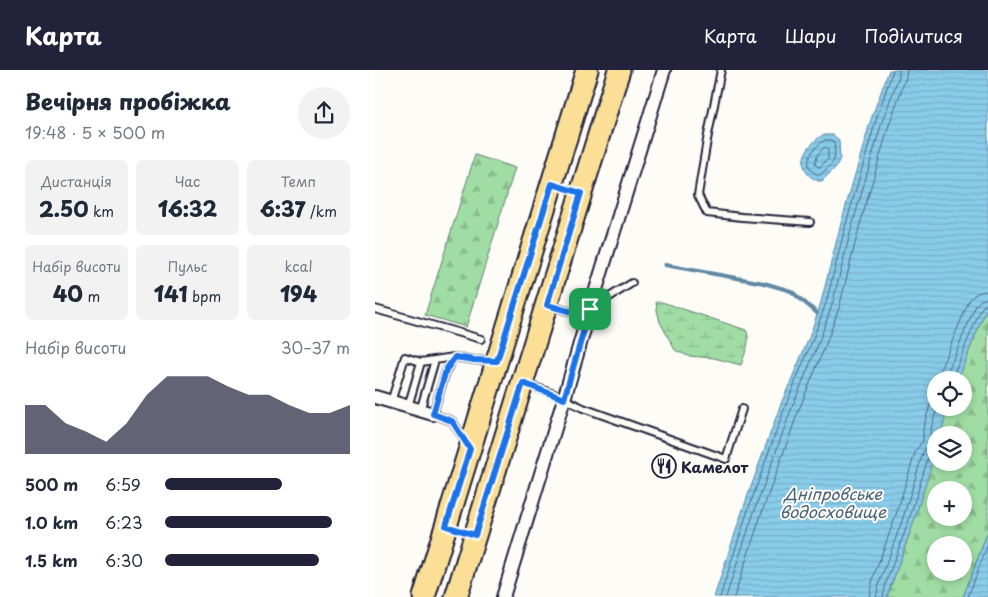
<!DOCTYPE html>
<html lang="uk">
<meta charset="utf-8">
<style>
body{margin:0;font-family:"Playpen Sans",sans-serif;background:#f2f2f3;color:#1f2937;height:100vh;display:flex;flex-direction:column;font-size:19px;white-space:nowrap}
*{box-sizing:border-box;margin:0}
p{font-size:16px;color:#747a83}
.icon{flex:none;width:28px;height:28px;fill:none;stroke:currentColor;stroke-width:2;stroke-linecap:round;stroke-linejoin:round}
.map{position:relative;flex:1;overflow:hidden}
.details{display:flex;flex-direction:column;background:#fff;width:375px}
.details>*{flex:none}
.buttons{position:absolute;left:552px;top:301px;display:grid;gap:10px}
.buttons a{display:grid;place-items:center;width:45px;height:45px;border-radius:50%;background:#fff;box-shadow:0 2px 8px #0003;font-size:25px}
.pin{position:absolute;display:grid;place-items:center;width:42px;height:42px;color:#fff;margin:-21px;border-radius:10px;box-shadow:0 2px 8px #0006}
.round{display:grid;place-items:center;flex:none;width:52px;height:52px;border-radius:26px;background:#f2f2f3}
.headline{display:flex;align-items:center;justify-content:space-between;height:85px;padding:0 25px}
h1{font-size:22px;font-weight:800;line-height:38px}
.figures{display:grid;grid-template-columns:repeat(3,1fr);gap:8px;height:85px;padding:5px 25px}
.figures div{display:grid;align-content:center;border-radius:8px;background:#f2f2f3;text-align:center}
.figures b{font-size:21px;font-weight:800}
.figures small{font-size:14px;font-weight:400}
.figures p{font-size:14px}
.chart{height:140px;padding:10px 25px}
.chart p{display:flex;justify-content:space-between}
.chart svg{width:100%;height:90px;margin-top:5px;fill:#22223b;opacity:.7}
ul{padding:0 25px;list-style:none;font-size:16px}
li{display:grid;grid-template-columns:80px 60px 1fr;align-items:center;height:38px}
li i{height:12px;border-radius:6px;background:#22223b}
header{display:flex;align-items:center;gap:30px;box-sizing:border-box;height:70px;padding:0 25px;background:#22223b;color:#fff}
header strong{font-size:24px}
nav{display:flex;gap:28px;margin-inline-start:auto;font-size:18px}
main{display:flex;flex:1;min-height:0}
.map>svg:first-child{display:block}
.forest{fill:url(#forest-firs);stroke:#618070;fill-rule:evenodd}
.wetland{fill:url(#wetland-marsh);stroke:#618070}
.water{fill:url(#water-rules);stroke:#6088a4}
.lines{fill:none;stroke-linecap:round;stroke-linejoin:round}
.shore{stroke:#4b6681;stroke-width:1}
.stream{stroke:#6088a4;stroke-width:4}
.lane-casing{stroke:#22223b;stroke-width:10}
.street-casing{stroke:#22223b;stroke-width:16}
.primary-casing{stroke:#22223b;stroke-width:25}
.lane{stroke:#fdfcf7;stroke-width:6}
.street{stroke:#fdfcf7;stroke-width:12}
.primary{stroke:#fbdf96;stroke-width:21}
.route-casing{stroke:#fff;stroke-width:10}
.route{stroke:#1a73e8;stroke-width:6}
.labels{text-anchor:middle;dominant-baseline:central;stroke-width:4;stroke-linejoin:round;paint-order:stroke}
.poi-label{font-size:15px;font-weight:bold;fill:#22223b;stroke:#fdfcf7;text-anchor:start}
.water-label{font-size:16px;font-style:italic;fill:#465e78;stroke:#fdfcf7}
</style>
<header>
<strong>Карта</strong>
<nav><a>Карта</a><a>Шари</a><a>Поділитися</a></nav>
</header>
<main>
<section class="details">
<div class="headline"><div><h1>Вечірня пробіжка</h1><p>19:48 · 5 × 500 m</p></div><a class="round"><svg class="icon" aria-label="share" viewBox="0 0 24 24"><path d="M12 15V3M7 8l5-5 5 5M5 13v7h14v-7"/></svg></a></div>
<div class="figures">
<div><p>Дистанція</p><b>2.50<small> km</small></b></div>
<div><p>Час</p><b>16:32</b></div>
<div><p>Темп</p><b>6:37<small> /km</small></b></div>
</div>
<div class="figures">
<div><p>Набір висоти</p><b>40<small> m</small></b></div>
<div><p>Пульс</p><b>141<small> bpm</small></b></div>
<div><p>kcal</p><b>194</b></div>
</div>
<div class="chart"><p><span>Набір висоти</span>30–37 m</p>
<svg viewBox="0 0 160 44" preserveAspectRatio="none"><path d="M0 44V20L10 20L20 29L30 33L40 38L50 29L60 15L70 6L80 6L90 6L100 11L110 15L120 15L130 20L140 24L150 24L160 20V44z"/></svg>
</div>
<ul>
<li><b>500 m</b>6:59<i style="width:63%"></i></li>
<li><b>1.0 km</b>6:23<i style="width:90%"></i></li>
<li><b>1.5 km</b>6:30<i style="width:83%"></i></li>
</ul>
</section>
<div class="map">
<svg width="613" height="527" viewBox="0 0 613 527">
<defs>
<pattern id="forest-firs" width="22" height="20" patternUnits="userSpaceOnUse" patternTransform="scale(1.25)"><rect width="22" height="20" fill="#a0dda4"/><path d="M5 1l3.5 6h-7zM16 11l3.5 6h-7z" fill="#8abd8e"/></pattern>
<pattern id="wetland-marsh" width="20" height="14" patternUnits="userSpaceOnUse" patternTransform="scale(1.25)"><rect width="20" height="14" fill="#a0dda4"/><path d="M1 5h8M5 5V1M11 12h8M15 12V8" fill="none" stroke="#8abd8e"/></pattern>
<pattern id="water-rules" width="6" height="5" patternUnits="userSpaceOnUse" patternTransform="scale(1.25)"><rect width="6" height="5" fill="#89ccea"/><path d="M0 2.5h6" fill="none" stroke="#76afca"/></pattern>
</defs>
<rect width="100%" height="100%" fill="#fdfcf7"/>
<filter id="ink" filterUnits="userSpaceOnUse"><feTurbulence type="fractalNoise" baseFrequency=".02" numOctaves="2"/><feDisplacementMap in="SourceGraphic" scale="10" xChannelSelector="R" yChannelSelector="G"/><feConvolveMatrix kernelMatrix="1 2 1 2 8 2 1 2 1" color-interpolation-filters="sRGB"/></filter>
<g filter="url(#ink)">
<g class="forest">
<polygon points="100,85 140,98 91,257 50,245"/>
<path d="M613,235V461L588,527H512L538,454L561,378V392H589V365H565L573,338H589V310H582ZM561,420H589V448H561ZM561,475H589V502H561Z"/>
</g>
<path class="wetland" d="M281,232H287L371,260C377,270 369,285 366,295L339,288L313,286L300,280L285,252L282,240Z"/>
<g class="water">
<polygon points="514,0 613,0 613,235 582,310 561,310 561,338 573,338 565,365 561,365 561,378 559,387 538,454 512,527 339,527 368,439 405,336 434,268 446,232 466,153 496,49"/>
<path d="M448,65H458L464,70L465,88L462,96L447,111H443C439,109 433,106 431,101C423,87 436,72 448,65Z"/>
<polygon points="613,461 613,527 588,527"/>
</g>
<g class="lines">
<g class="shore">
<path d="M450,70H456L459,72C461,93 460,91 445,105H443C443,105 437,101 436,100C428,90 441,75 450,70Z"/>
<polygon points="450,77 453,79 453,89 445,97 443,97 440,94 442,86"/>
<path d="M563,310L565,300L594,231C599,224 605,221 613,221"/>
<polyline points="571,310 572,303 601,235 606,230 613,228"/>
<polyline points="577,310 578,305 605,241 608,236 613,235"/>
<polyline points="345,527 373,440 410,337 438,269 451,233 471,154 501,50 518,0"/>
<polyline points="351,527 379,442 416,340 444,272 457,235 477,156 507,52 524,6 524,0"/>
<polyline points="359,527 386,445 423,342 451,274 464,238 484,158 514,55 531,7 532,0"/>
<polyline points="494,527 498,508 520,448 541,380 548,371 548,358 556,332 561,324"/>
<polyline points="501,527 505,511 527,451 548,383 551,378 557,374 555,362 562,338"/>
<polyline points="508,527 511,513 533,453 554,385 557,381 561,381"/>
<polyline points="593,527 613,474"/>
</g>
<polyline class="stream" points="290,195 389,213 416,221 442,243"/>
<g class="lane-casing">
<g id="lane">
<polyline points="346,0 332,70 323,125 332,143 367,147 435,152"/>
<polyline points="175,236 204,244 215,239 257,213"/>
<polyline points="0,239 106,269"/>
<polyline points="151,314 179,324 208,338 351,389 367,339"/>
<polyline points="16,332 30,287 46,292 79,287"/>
<polyline points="33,337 46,292"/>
<polyline points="45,341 60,290"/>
<polyline points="91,372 77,351 58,344 71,301 79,287 99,290 119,291"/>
</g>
</g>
<g class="street-casing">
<g id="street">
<polyline points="0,327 58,344"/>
<polyline points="128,527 189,329 215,239 289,0"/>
</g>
</g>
<g class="primary-casing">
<g id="primary">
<polyline points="49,527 212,0"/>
<polyline points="81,527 244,0"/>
</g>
</g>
<use href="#lane" class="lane"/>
<use href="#street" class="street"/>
<use href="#primary" class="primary"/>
</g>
</g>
<g class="lines" filter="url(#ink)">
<g class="route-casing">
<polygon id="route" points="177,114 206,123 172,235 204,244 215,239 189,329 148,313 100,465 71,456 95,379 77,351 58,344 71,300 80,287 99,290 122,291"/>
</g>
<use href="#route" class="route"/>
</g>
<defs>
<g id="restaurant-ring" transform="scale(1.25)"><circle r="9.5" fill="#fdfcf7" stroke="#22223b" stroke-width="1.5"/><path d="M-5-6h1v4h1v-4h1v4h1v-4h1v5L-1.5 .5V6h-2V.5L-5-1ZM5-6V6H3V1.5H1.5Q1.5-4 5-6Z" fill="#22223b"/></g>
</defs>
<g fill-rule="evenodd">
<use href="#restaurant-ring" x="289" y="396"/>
</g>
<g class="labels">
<g class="poi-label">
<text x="306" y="396">Камелот</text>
</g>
<g class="water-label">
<text x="458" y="423">Дніпровське<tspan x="458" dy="18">водосховище</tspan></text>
</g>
</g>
</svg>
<div class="buttons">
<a><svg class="icon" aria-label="locate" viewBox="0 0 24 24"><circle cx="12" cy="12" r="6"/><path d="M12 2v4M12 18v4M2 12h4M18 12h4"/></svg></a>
<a><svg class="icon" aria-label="layers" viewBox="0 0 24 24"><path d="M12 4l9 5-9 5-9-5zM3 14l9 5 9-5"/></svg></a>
<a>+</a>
<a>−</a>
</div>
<div class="pin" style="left:215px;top:239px;background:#1e9e55"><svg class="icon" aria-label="arrive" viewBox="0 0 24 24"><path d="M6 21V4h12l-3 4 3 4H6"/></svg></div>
</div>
</main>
